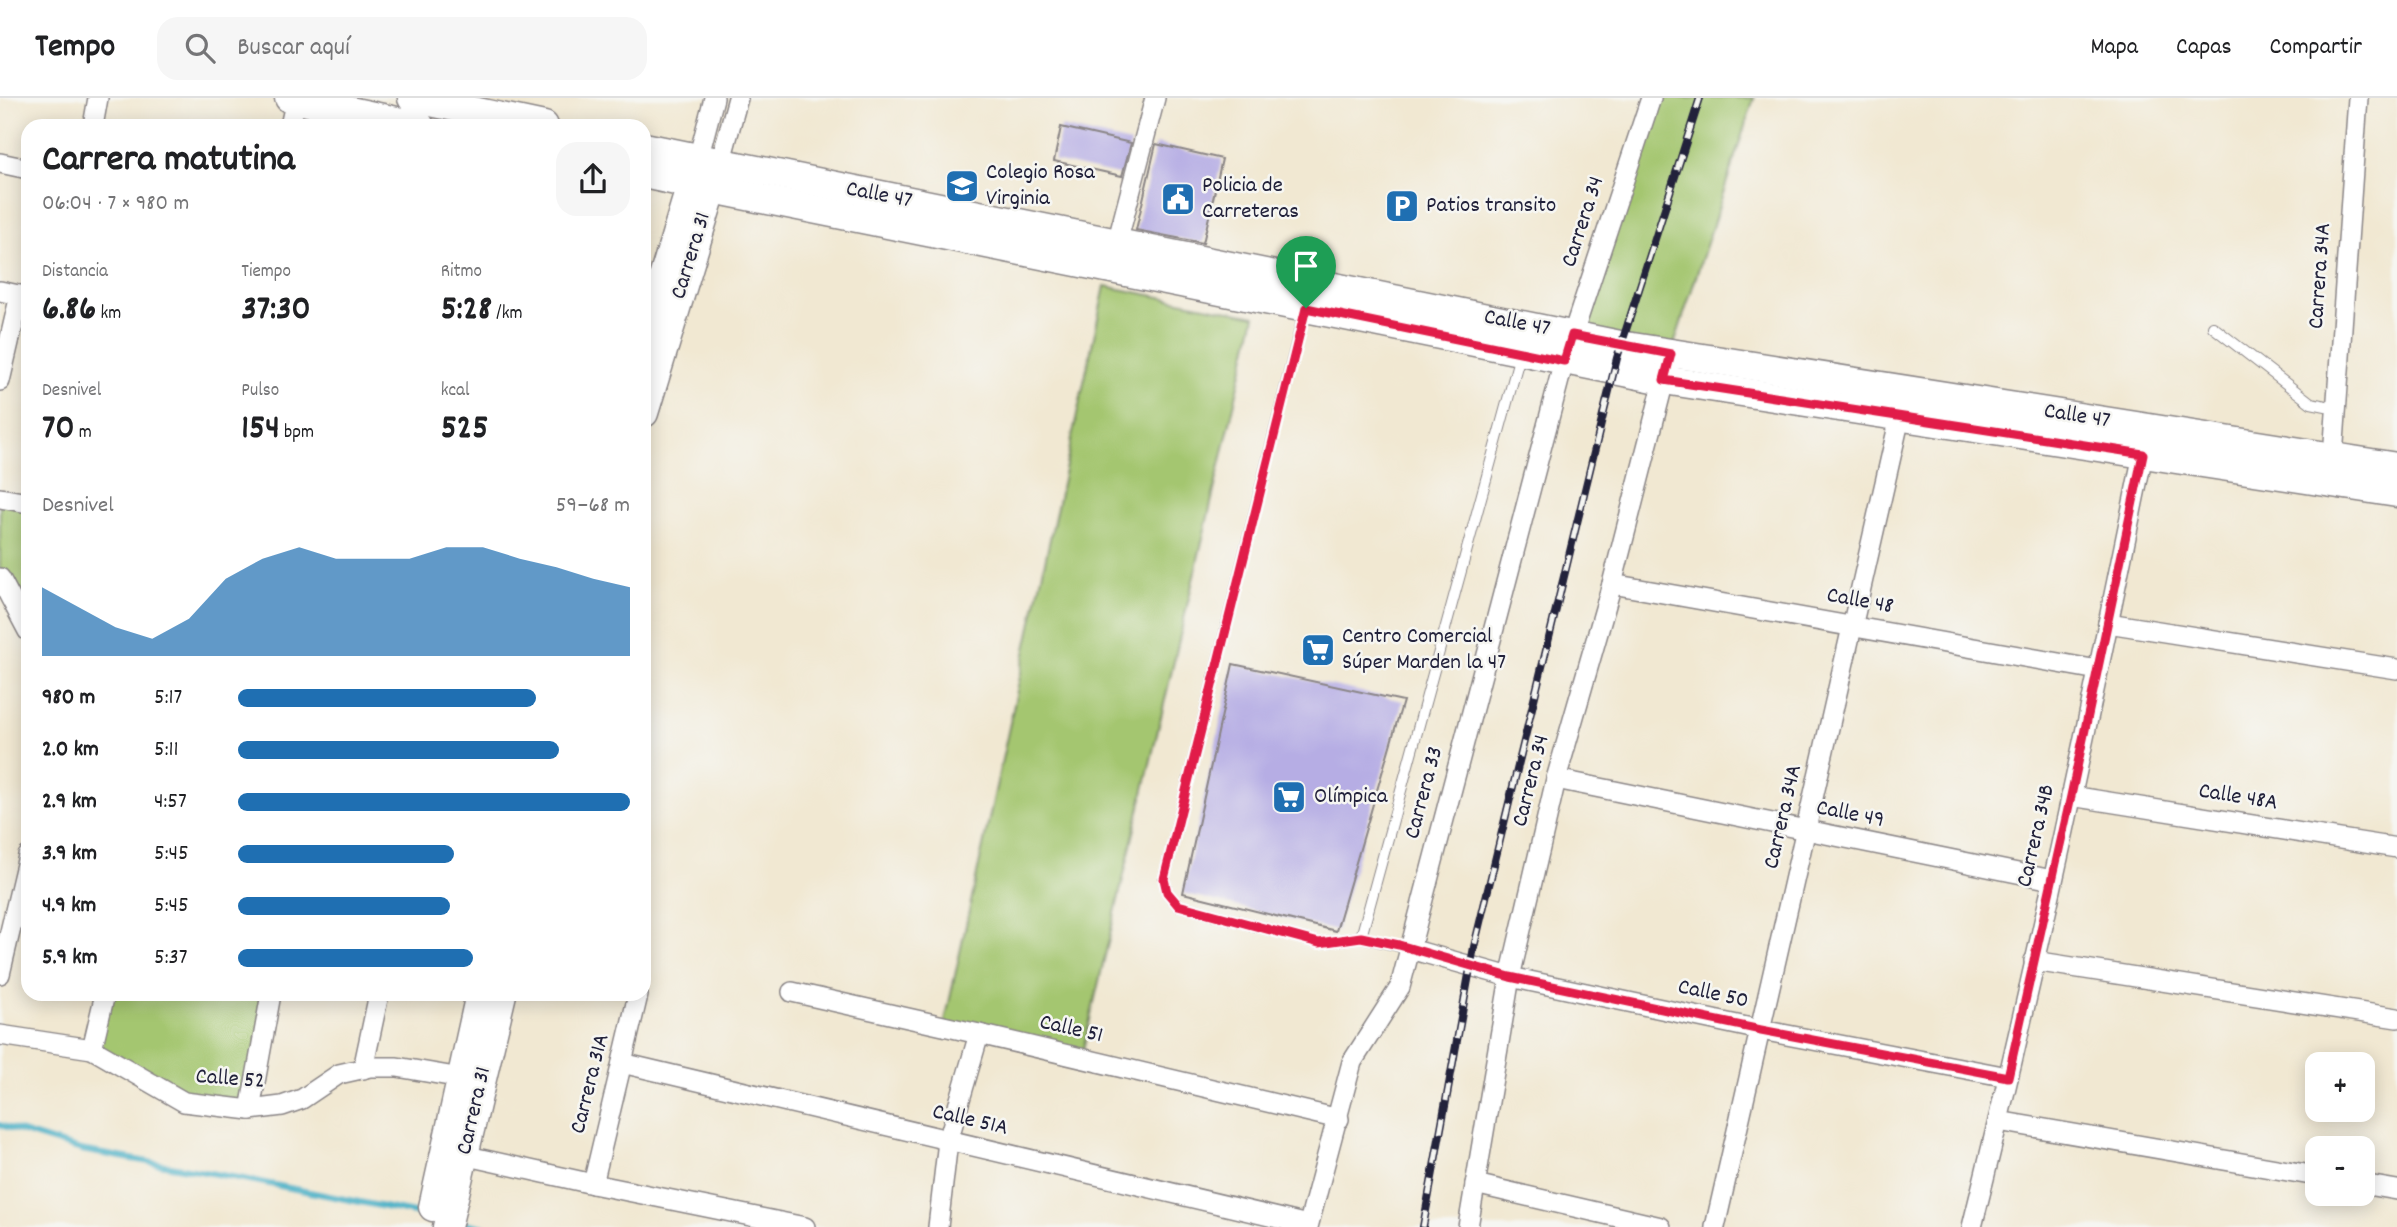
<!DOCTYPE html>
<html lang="es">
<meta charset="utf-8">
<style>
body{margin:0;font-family:Dekko,sans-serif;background:#f6f6f6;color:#202124;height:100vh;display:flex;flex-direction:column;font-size:26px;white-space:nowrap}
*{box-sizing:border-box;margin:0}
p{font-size:23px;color:#757577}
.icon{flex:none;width:38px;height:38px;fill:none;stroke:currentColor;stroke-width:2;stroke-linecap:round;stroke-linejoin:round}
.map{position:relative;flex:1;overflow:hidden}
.side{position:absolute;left:21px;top:21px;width:630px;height:882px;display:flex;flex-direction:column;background:#fff;border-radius:21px;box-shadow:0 4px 18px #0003}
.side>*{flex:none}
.tools{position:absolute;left:2305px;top:954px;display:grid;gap:14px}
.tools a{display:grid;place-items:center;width:70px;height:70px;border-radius:14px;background:#fff;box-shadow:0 4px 18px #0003;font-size:35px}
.pin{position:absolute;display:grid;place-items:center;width:60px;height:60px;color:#fff;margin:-72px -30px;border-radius:50% 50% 50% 0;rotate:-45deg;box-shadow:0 0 7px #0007}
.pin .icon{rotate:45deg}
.round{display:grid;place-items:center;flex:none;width:74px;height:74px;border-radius:21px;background:#f6f6f6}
.overview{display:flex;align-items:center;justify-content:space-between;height:119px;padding:0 21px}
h1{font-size:38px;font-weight:700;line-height:52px}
.stats{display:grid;grid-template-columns:repeat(3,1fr);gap:10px;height:119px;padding:7px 21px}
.stats div{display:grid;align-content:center}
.stats b{font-size:35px;font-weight:700}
.stats small{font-size:19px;font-weight:400}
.stats p{font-size:19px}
.chart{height:196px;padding:14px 21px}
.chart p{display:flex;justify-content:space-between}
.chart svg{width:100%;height:126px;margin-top:7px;fill:#1f6fb2;opacity:.7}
ul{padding:0 21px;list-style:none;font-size:23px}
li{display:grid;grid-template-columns:112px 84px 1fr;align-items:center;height:52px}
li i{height:18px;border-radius:9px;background:#1f6fb2}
header{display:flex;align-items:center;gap:42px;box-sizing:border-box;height:98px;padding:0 35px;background:#fff;border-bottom:2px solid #e0e0e0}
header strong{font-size:33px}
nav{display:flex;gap:38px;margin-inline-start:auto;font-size:24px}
.search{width:490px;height:63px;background:#f6f6f6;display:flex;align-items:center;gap:18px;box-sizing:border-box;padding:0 24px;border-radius:21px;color:#757577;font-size:26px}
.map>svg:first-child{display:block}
.green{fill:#a4c66f;stroke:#637455;stroke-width:2}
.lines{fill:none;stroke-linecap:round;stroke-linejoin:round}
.stream{stroke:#46afc5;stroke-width:6}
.building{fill:#b6ade4}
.lane-casing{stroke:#8a8586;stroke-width:12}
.street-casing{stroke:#8a8586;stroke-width:22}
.secondary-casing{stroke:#8a8586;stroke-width:31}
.lane{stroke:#fff;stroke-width:10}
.street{stroke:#fff;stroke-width:19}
.secondary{stroke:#fff;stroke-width:28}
.rail-casing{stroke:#22223b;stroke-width:8}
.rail{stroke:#f6f6f2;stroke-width:5;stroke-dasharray:16;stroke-linecap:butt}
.route-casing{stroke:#fff;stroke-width:14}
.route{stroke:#e11d48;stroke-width:9}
.labels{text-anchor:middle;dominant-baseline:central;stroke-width:5;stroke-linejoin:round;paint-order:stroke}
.poi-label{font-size:23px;fill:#22223b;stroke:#f6f6f2;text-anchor:start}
.street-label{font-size:23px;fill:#22223b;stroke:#f6f6f2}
</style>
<header>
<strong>Tempo</strong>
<div class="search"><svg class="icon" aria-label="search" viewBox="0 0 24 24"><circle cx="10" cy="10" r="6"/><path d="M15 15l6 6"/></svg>Buscar aquí</div>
<nav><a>Mapa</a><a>Capas</a><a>Compartir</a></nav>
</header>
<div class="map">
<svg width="2397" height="1129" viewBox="0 0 2397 1129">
<rect width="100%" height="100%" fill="#f6f6f2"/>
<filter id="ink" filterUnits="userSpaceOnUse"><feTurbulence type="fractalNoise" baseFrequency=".0143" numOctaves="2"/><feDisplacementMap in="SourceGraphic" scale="14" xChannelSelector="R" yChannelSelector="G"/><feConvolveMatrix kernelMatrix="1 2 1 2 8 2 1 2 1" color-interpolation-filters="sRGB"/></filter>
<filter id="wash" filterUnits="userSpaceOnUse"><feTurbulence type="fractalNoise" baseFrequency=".00686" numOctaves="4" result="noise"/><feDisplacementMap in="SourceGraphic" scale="28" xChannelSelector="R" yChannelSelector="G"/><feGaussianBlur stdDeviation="1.57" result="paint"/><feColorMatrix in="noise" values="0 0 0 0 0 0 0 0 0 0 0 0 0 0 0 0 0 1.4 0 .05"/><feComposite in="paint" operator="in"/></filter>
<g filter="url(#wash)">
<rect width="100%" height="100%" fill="#f1e8d2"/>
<g class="green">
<polygon points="1651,0 1754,0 1671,256 1572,237"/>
<polygon points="1105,188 1255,218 1081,960 944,928"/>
<polygon points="0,404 28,408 28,527 0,475"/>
<polygon points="105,896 271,896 250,1012 184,1004 92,951"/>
</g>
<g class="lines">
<g class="stream">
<polyline points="0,1027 81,1052 255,1083 429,1118"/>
<polyline points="457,1123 483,1129"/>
</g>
</g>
<g id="blocks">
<g class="building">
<polygon points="1061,29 1131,45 1122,78 1054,63"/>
<polygon points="1156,46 1222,61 1203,145 1136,132"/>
<polygon points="1233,566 1403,603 1336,833 1183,795"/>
</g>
</g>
</g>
<g filter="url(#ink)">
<use href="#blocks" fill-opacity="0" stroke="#8a8586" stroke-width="2"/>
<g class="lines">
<g class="lane-casing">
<g id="lane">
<polyline points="1305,211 1164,781 1167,794 1178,807 1319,845 1361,839 1520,257"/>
<polyline points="2213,229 2311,305 2336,310"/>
<polyline points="1361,839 1410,851"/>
</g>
</g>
<g class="street-casing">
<g id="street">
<polyline points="93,28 98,0"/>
<polyline points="290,28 296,1"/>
<polyline points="698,61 714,0"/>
<polyline points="0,65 28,71"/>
<polyline points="720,66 738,0"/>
<polyline points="1117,145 1155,0"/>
<polyline points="0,193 28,199"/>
<polyline points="0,283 20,197"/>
<polyline points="2333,359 2358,0"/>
<polyline points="0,400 28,405"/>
<polyline points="0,480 28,533"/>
<polyline points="1612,486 2098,572"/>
<polyline points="2108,525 2397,571"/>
<polyline points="1556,681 2052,782"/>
<polyline points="2071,698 2397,750"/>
<polyline points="1410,851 1510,879 1761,932 2008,979"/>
<polyline points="2034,863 2397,920"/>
<polyline points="0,876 28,758"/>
<polyline points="792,894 979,936 1339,1021"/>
<polyline points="0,937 92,951 184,1004 250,1012 282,1008 302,1001 339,976 370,969 397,969 461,980"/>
<polyline points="92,951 105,896"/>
<polyline points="622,965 1308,1127"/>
<polyline points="363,971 379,896"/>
<polyline points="250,1012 271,896"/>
<polyline points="1998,1023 2317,1078"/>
<polyline points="454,1055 593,1086 805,1129"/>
<polyline points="593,1086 638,897"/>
<polyline points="1475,1086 1661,1129"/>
<polyline points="2362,1086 2397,1092"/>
<polyline points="938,1129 948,1043 979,936"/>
<polyline points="1308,1129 1352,964 1400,889 1564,263 1651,0"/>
<polyline points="1468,1129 1510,879 1556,681 1612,486 1667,271"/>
<polyline points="1715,1129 1900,319"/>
<path d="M1972,1129C2036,873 2090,615 2143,356"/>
</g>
</g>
<g class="secondary-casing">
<g id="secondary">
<polyline points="289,0 420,28"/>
<polyline points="412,0 544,28"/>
<polyline points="644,49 1620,247 2397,369"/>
<polyline points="644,76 713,91 1664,282 2397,395"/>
<polyline points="644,243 697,67"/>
<polyline points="644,315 717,76"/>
<polyline points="433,1109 480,896"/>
<polyline points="447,1129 502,896"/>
</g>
</g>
<use href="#lane" class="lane"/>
<use href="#street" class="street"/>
<use href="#secondary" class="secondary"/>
<g class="rail-casing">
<polyline id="rail" points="1423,1129 1474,849 1617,260 1700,0"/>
</g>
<use href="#rail" class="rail"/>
</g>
</g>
<g class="lines" filter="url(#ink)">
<g class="route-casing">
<polygon id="route" points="1306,210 1564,263 1572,237 1671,256 1664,282 2143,356 2071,698 2008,979 1761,932 1510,879 1399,847 1361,839 1319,845 1178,807 1167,794 1164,781"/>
</g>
<use href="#route" class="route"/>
</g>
<defs>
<g id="school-square" transform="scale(1.75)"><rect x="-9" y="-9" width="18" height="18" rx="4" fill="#1f6fb2" stroke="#f6f6f2"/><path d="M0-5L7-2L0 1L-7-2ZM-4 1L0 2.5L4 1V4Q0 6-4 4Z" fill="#fff"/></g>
<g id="civic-square" transform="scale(1.75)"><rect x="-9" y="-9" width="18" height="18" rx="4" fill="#1f6fb2" stroke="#f6f6f2"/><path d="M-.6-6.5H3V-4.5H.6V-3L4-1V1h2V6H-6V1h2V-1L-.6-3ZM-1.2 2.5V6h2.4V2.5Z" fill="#fff"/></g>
<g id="parking-square" transform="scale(1.75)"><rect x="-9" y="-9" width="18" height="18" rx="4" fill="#1f6fb2" stroke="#f6f6f2"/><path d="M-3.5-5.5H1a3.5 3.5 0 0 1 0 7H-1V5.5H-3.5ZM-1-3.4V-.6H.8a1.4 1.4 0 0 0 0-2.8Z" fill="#fff"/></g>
<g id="supermarket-square" transform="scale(1.75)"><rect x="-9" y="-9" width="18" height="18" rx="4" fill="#1f6fb2" stroke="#f6f6f2"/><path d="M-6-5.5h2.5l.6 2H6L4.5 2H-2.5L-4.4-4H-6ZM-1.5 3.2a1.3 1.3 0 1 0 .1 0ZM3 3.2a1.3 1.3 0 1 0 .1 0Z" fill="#fff"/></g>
</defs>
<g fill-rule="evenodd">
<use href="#school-square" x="962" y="88"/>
<use href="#civic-square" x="1178" y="101"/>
<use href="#parking-square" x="1402" y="108"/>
<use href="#supermarket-square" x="1318" y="552"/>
<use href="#supermarket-square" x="1289" y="699"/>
</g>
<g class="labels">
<g class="poi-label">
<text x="986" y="75">Colegio Rosa<tspan x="986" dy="26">Virginia</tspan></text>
<text x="1202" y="88">Policia de<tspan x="1202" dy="26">Carreteras</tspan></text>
<text x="1426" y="108">Patios transito</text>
<text x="1342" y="539">Centro Comercial<tspan x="1342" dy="26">Súper Marden la 47</tspan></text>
<text x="1314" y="699">Olímpica</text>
</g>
<g class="street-label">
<text transform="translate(879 98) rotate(11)">Calle 47</text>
<text transform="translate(1584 124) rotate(-72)">Carrera 34</text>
<text transform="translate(692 158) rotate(-73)">Carrera 31</text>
<text transform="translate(2321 178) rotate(-86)">Carrera 34A</text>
<text transform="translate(1517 226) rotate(11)">Calle 47</text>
<text transform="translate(2077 319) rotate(9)">Calle 47</text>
<text transform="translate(1860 504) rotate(10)">Calle 48</text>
<text transform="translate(1532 683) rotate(-76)">Carrera 34</text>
<text transform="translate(1425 695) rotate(-75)">Carrera 33</text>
<text transform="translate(2238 700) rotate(9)">Calle 48A</text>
<text transform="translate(1850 717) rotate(11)">Calle 49</text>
<text transform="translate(1784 719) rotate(-77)">Carrera 34A</text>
<text transform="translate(2037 738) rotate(-77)">Carrera 34B</text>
<text transform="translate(1713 897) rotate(12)">Calle 50</text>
<text transform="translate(1071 932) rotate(13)">Calle 51</text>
<text transform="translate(230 982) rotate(4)">Calle 52</text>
<text transform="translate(591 986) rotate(-76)">Carrera 31A</text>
<text transform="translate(475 1013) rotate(-77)">Carrera 31</text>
<text transform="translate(970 1023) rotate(13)">Calle 51A</text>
</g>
</g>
</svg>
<div class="tools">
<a>+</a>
<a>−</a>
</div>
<div class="pin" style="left:1306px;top:210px;background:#1e9e55"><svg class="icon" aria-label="arrive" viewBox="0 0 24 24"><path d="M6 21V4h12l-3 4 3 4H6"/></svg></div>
<section class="side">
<div class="overview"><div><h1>Carrera matutina</h1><p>06:04 · 7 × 980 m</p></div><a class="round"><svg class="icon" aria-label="share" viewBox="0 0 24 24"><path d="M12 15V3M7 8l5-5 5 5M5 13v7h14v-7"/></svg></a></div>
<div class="stats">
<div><p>Distancia</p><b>6.86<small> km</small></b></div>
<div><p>Tiempo</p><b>37:30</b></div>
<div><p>Ritmo</p><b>5:28<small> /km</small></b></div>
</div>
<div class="stats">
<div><p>Desnivel</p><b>70<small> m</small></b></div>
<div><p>Pulso</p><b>154<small> bpm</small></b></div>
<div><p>kcal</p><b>525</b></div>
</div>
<div class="chart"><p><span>Desnivel</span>59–68 m</p>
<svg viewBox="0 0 160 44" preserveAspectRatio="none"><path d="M0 44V20L10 27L20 34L30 38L40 31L50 17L60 10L70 6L80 10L90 10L100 10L110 6L120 6L130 10L140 13L150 17L160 20V44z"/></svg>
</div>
<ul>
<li><b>980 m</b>5:17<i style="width:76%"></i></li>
<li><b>2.0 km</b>5:11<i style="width:82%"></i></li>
<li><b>2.9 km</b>4:57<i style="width:100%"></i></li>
<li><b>3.9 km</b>5:45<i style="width:55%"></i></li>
<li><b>4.9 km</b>5:45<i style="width:54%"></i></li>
<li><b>5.9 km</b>5:37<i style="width:60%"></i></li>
</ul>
</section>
</div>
